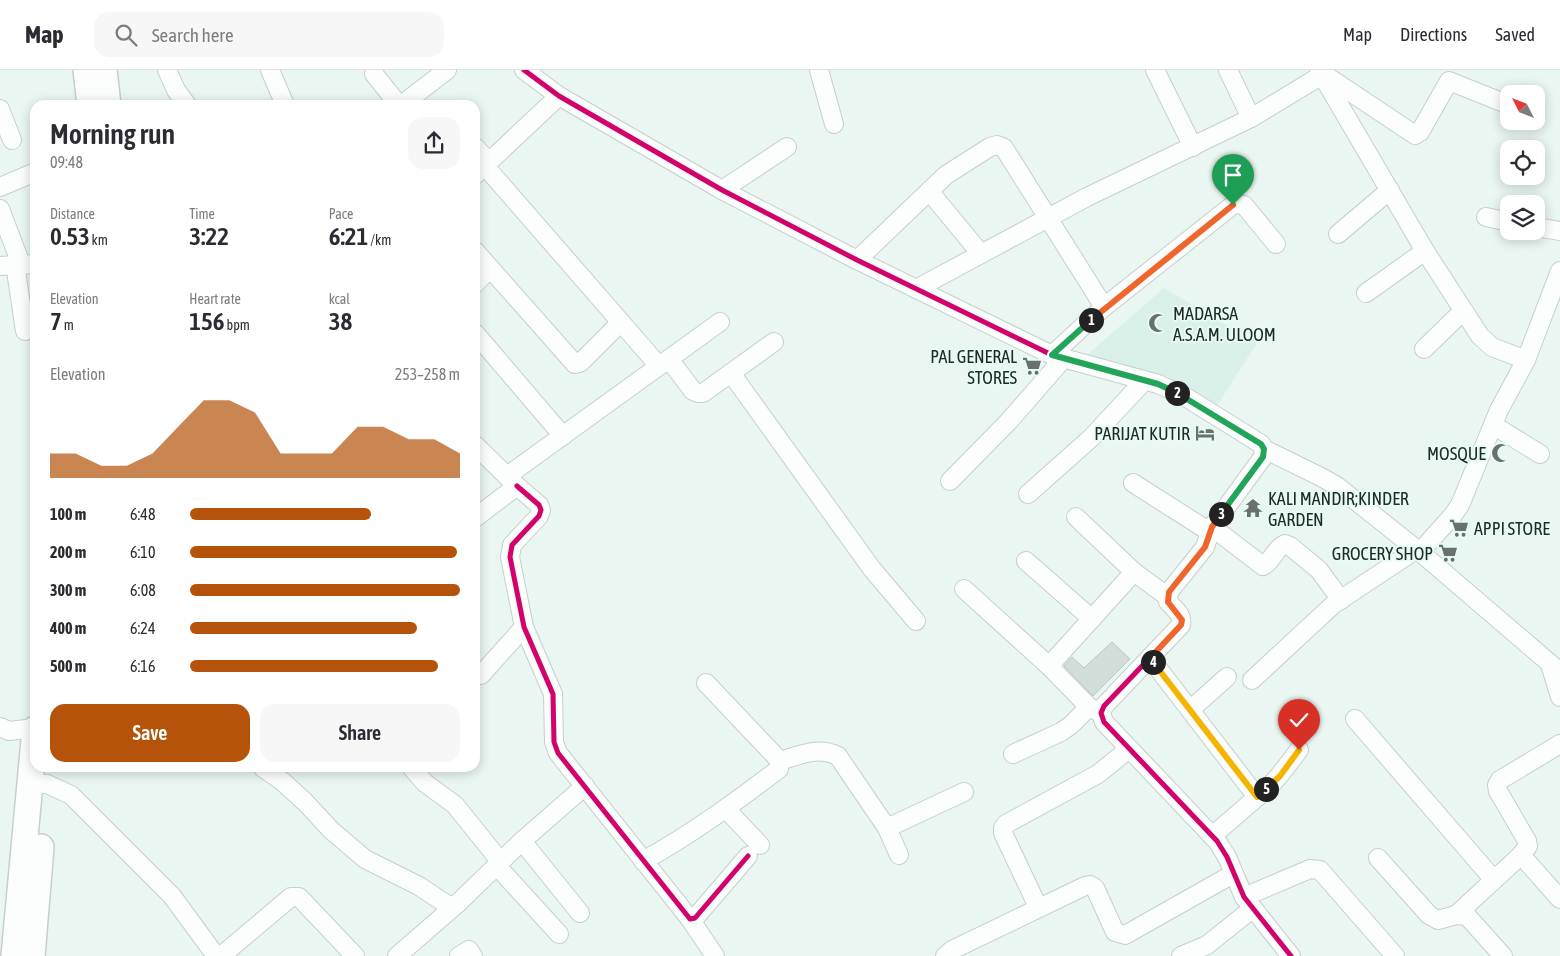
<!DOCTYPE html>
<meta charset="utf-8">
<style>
body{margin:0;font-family:"Asap Condensed",sans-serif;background:#f7f7f7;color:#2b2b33;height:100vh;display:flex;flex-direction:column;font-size:19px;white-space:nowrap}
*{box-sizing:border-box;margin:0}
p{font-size:16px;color:#7c7c81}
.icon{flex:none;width:28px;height:28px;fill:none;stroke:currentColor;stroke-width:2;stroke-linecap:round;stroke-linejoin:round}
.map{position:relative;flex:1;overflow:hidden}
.details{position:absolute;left:30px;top:30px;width:450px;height:672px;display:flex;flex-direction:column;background:#fff;border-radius:15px;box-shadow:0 2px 12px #0003}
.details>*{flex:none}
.needle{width:32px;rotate:312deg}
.tools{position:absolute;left:1500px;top:15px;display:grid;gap:10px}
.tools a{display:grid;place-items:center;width:45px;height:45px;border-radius:10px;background:#fff;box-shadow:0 2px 12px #0003;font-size:25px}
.pin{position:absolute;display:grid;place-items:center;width:42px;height:42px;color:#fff;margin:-51px -21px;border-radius:50% 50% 50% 0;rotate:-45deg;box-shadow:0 0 5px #0007}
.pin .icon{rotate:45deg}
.km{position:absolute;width:25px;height:25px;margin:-12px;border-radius:50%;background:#222;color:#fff;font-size:14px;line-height:25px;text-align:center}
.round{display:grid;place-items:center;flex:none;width:52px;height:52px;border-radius:15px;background:#f7f7f7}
.overview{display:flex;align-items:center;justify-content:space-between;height:85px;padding:0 20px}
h1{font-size:28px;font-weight:600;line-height:38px}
.figures{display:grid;grid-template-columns:repeat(3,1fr);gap:8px;height:85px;padding:5px 20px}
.figures div{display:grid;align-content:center}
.figures b{font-size:25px;font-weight:600}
.figures small{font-size:14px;font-weight:400}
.figures p{font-size:14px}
.chart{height:140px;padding:10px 20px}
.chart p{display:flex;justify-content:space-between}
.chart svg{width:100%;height:90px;margin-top:5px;fill:#b45309;opacity:.7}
.cta{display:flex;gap:10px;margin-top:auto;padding:10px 20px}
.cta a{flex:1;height:58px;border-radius:15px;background:#b45309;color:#fff;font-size:20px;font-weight:600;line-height:58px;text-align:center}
.cta a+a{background:#f7f7f7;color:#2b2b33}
ul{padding:0 20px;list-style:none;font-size:16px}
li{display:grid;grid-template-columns:80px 60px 1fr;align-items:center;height:38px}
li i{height:12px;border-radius:6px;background:#b45309}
header{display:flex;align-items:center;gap:30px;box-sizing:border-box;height:70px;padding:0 25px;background:#fff;border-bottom:1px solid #e1e1e2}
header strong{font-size:24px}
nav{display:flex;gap:28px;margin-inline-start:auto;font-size:18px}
.search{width:350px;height:45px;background:#f7f7f7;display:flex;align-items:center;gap:12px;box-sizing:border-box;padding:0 18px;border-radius:15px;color:#7c7c81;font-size:19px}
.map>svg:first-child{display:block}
.built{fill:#daf1e9}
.building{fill:#d3ddd9;stroke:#bcc6c3}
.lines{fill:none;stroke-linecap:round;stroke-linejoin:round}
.minor-casing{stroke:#c6cfcc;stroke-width:20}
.highway-casing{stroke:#c6cfcc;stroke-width:28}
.minor{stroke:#fcfefd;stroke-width:18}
.highway{stroke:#fcfefd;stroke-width:25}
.cycleway-casing{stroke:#e5fbf3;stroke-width:8}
.cycleway{stroke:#d6006c;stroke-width:5}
.split-1-casing{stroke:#fff;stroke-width:10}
.split-2-casing{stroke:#fff;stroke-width:10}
.split-3-casing{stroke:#fff;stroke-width:10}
.split-4-casing{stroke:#fff;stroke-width:10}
.split-5-casing{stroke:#fff;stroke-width:10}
.split-6-casing{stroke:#fff;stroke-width:10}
.split-1{stroke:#f0652b;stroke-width:6}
.split-2{stroke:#22a559;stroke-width:6}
.split-3{stroke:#22a559;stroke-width:6}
.split-4{stroke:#f0652b;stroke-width:6}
.split-5{stroke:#f5b400;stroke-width:6}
.split-6{stroke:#f5b400;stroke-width:6}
.labels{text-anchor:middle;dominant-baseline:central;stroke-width:4;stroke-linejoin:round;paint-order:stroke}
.poi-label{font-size:18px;fill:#222a27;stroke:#e5fbf3;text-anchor:end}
</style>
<header>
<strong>Map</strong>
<div class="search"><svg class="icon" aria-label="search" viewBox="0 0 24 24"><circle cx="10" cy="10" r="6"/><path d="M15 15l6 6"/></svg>Search here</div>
<nav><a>Map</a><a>Directions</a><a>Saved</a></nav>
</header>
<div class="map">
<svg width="1560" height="886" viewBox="0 0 1560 886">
<rect width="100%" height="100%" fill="#eaf6f2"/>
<polygon class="built" points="1164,218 1257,273 1216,337 1133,301 1087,285"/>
<polygon class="building" points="1112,572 1130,589 1093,626 1064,596 1072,587 1084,598"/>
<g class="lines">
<g class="minor-casing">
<g id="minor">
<polyline points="167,0 176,20 187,35"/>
<polyline points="270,0 285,35"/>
<path d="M524,0L559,26L722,120L857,190L1052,285L1158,314L1184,326L1261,374L1264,379L1263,387L1212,457L1205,477L1169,522L1168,532C1175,539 1183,545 1181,555L1104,636L1101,643L1104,652L1217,771L1227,787L1244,827L1291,886"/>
<polyline points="819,0 834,54"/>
<polyline points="1155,0 1193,77"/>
<polyline points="1228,0 1251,48"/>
<polyline points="1319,0 1425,181 1480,266 1492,277 1526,290"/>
<polyline points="374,4 398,34 404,33 447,0"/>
<polyline points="1325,5 1415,65 1420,62 1449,11 1509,35"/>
<polyline points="0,39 12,70"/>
<polyline points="475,77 489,92"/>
<polyline points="485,96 659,296"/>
<polyline points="475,105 559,26"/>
<polyline points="0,117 33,103"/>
<polyline points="722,120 787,77"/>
<polyline points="929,121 981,184"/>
<polyline points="0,139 21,194"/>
<polyline points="1486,147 1509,152"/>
<polyline points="1536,157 1560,161"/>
<polyline points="1338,164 1390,120"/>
<polyline points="475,181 575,294 580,293 621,252"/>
<polyline points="857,190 946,105 990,77 997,75 1004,78 1104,237"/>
<polyline points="15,194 25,261"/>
<polyline points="0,196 35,194"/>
<polyline points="475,214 490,198"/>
<polyline points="916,219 1087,127 1251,48 1322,5"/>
<polyline points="1366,223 1425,181"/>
<polyline points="475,263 563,366"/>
<polyline points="1424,279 1463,241"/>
<polyline points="1052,285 1104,237 1233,135 1239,134 1244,135 1276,174"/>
<polyline points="669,289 693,321 698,323 703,323 774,272"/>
<polyline points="731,303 872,499 916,551"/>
<polyline points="1493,355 1540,384"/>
<polyline points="475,375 517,416 475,448"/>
<polyline points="1264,379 1321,407 1337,416 1420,482 1560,602"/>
<polyline points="507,406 720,252"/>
<polyline points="950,411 1009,351 1064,288"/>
<polyline points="1133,413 1210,462"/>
<polyline points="517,416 539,435 541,440 539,446 512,475 510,487 524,557 553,624 554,672 558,683 690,849 695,848 748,786"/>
<polyline points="1028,424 1091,368 1144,311"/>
<polyline points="1076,447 1134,502 1168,527"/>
<path d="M1212,457L1263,496C1273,491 1275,478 1285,474L1290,476L1319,500L1341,530"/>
<polyline points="1420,482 1453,445 1460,435 1499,340 1526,290 1560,201"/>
<polyline points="1026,491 1092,549"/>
<polyline points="964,519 1049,596 1089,637 1101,643"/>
<polyline points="1150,588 1257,727"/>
<polyline points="1550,594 1560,627"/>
<polyline points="1049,596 1134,502"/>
<polyline points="481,605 524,557"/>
<polyline points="1252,610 1334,534 1417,479"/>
<polyline points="1190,640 1227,607"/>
<polyline points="1355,649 1494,810"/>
<polyline points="0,657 9,661 35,658"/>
<polyline points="1013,684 1061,662 1071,655 1089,637"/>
<path d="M780,691C800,685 818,676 838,686L887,758L899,785"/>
<polyline points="263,698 282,711 305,732 331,760 365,789 419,816 449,836 457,834 522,771 585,716"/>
<polyline points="412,698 425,713 455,735 500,791"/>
<polyline points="31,713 47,714 71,725 172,826 216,886"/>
<polyline points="726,739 760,775"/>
<polyline points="887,758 964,722"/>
<polyline points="1212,766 1269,717 1279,706 1299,680"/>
<polyline points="522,771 580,843"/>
<polyline points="1521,785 1560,829"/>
<polyline points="1378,788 1429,845 1438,850 1456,845 1467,846 1503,886"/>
<path d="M643,791C692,764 735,732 779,699L780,691L706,613"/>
<polyline points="496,795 559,864"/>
<polyline points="1244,827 1310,799 1320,800 1395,886"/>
<polyline points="1038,837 1003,763 1003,758 1006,754 1098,704 1129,679"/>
<polyline points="1456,845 1521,785 1528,776 1527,771 1498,721 1497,715 1500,710 1560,674"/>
<polyline points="690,849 715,886"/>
<polyline points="221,886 291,827 299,827 355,886"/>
<polyline points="397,886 457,834"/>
<polyline points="459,886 469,880 473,886"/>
<polyline points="945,886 952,880 1085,816 1090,815 1095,818 1115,862 1125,865 1233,804"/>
<polyline points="1181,886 1207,875 1252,839"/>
</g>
</g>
<g class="highway-casing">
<g id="highway">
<polyline points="86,0 90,35"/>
<polyline points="104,0 108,35"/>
<polyline points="14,886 35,659"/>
<polyline points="32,886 41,777"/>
</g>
</g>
<use href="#minor" class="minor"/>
<use href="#highway" class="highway"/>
<g class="cycleway-casing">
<g id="cycleway">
<path d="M524,0L559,26L722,120L857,190L1052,285L1158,314L1184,326L1261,374L1264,379L1263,387L1212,457L1205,477L1169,522L1168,532C1175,539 1183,545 1181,555L1104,636L1101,643L1104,652L1217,771L1227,787L1244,827L1291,886"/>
<polyline points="517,416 539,435 541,440 539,446 512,475 510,487 524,557 553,624 554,672 558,683 690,849 695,848 748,786"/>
</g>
</g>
<use href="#cycleway" class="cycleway"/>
</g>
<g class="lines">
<g class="split-1-casing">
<polyline id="split-1" points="1091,250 1233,135"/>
</g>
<g class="split-2-casing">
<polyline id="split-2" points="1091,250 1052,285 1158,314 1177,323"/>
</g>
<g class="split-3-casing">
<polyline id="split-3" points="1177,323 1261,374 1264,379 1263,387 1221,444"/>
</g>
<g class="split-4-casing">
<polyline id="split-4" points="1153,592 1150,588 1181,555 1182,550 1168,532 1169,522 1205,477 1212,457 1221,444"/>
</g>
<g class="split-5-casing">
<polyline id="split-5" points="1153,592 1257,727 1266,719"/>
</g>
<g class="split-6-casing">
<polyline id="split-6" points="1266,719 1280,706 1299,680"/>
</g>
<use href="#split-1" class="split-1"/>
<use href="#split-2" class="split-2"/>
<use href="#split-3" class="split-3"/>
<use href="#split-4" class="split-4"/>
<use href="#split-5" class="split-5"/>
<use href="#split-6" class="split-6"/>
</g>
<defs>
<g id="mosque-bare" transform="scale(1.5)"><path d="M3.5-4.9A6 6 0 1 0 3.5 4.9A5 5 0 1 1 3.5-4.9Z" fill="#68716e" stroke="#e5fbf3" stroke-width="2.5" paint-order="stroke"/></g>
<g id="supermarket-bare" transform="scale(1.5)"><path d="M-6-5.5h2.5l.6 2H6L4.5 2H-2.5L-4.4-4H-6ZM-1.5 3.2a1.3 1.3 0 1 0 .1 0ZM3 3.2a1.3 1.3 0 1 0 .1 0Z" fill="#68716e" stroke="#e5fbf3" stroke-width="2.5" paint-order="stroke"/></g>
<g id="hotel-bare" transform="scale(1.5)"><path d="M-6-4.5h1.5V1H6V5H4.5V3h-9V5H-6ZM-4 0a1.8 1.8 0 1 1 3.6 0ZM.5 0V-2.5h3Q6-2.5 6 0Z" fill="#68716e" stroke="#e5fbf3" stroke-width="2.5" paint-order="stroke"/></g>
<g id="temple-bare" transform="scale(1.5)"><path d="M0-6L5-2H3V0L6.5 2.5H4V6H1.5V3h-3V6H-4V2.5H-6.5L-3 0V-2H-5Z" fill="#68716e" stroke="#e5fbf3" stroke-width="2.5" paint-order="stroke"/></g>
</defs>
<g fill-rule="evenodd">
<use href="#mosque-bare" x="1158" y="253"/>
<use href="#supermarket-bare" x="1032" y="296"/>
<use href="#hotel-bare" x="1205" y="363"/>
<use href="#mosque-bare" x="1501" y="383"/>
<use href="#temple-bare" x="1253" y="438"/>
<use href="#supermarket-bare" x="1459" y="458"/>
<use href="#supermarket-bare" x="1448" y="483"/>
</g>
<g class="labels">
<g class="poi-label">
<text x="1173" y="243" text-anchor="start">MADARSA<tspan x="1173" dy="21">A.S.A.M. ULOOM</tspan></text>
<text x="1017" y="286">PAL GENERAL<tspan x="1017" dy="21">STORES</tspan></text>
<text x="1190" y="363">PARIJAT KUTIR</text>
<text x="1486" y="383">MOSQUE</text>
<text x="1268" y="428" text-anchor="start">KALI MANDIR;KINDER<tspan x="1268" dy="21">GARDEN</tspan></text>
<text x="1474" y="458" text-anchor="start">APPI STORE</text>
<text x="1433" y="483">GROCERY SHOP</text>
</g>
</g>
</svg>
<div class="tools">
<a><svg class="needle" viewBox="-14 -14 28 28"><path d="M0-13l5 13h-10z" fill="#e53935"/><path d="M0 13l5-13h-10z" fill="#7c7c81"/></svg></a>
<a><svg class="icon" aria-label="locate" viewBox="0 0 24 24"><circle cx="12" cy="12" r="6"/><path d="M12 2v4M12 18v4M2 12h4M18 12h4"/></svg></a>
<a><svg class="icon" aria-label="layers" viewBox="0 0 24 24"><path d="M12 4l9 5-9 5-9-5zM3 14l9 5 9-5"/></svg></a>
</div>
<div class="pin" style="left:1233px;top:135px;background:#1e9e55"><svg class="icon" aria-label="arrive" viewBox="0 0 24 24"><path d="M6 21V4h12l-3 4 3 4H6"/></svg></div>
<div class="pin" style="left:1299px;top:680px;background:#d93025"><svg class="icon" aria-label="check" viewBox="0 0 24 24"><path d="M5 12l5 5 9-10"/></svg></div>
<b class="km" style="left:1091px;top:250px">1</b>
<b class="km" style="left:1177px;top:323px">2</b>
<b class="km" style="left:1221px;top:444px">3</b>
<b class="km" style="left:1153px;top:592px">4</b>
<b class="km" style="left:1266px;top:719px">5</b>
<section class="details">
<div class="overview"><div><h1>Morning run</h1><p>09:48</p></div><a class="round"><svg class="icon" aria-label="share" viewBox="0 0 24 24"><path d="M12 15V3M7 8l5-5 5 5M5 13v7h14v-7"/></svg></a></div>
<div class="figures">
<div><p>Distance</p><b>0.53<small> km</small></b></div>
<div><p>Time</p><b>3:22</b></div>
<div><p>Pace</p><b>6:21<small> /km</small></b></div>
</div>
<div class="figures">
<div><p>Elevation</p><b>7<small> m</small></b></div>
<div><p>Heart rate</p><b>156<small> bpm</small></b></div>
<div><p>kcal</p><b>38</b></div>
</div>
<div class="chart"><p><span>Elevation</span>253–258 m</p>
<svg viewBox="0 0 160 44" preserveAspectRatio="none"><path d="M0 44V32L10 32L20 38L30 38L40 32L50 19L60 6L70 6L80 12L90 32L100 32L110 32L120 19L130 19L140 25L150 25L160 32V44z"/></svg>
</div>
<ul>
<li><b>100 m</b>6:48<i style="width:67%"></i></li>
<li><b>200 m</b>6:10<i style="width:99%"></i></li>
<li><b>300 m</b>6:08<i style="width:100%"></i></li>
<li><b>400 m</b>6:24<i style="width:84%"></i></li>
<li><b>500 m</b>6:16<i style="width:92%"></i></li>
</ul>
<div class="cta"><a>Save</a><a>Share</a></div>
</section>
</div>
